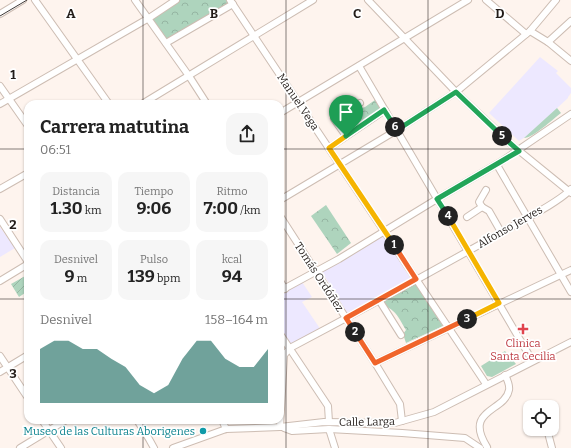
<!DOCTYPE html>
<html lang="es">
<meta charset="utf-8">
<style>
body{margin:0;font-family:Bitter,serif;background:#f6f6f6;color:#222;height:100vh;display:flex;flex-direction:column;font-size:15px;white-space:nowrap}
*{box-sizing:border-box;margin:0}
p{font-size:13px;color:#767676}
.icon{flex:none;width:22px;height:22px;fill:none;stroke:currentColor;stroke-width:2;stroke-linecap:round;stroke-linejoin:round}
.map{position:relative;flex:1;overflow:hidden}
.side{position:absolute;left:24px;top:100px;width:260px;height:324px;display:flex;flex-direction:column;background:#fff;border-radius:12px;box-shadow:0 1px 3px #0004}
.side>*{flex:none}
.tools{position:absolute;left:523px;top:400px;display:grid;gap:8px}
.tools a{display:grid;place-items:center;width:36px;height:36px;border-radius:8px;background:#fff;box-shadow:0 1px 3px #0004;font-size:20px}
.pin{position:absolute;display:grid;place-items:center;width:34px;height:34px;color:#fff;margin:-41px -17px;border-radius:50% 50% 50% 0;rotate:-45deg;box-shadow:0 0 4px #0007}
.pin .icon{rotate:45deg}
.km{position:absolute;width:20px;height:20px;margin:-10px;border-radius:50%;background:#222;color:#fff;font-size:11px;line-height:20px;text-align:center}
.round{display:grid;place-items:center;flex:none;width:42px;height:42px;border-radius:12px;background:#f6f6f6}
.summary{display:flex;align-items:center;justify-content:space-between;height:68px;padding:0 16px}
h1{font-size:18px;font-weight:700;line-height:30px}
.stats{display:grid;grid-template-columns:repeat(3,1fr);gap:6px;height:68px;padding:4px 16px}
.stats div{display:grid;align-content:center;border-radius:10px;background:#f6f6f6;text-align:center}
.stats b{font-size:17px;font-weight:700}
.stats small{font-size:11px;font-weight:400}
.stats p{font-size:11px}
.chart{height:112px;padding:8px 16px}
.chart p{display:flex;justify-content:space-between}
.chart svg{width:100%;height:72px;margin-top:4px;fill:#357b72;opacity:.7}
.map>svg:first-child{display:block}
.education{fill:#ede8ff}
.grass{fill:#aed4bd}
.park{fill:url(#park-crowns)}
.garden{fill:url(#garden-furrows)}
.lines{fill:none;stroke-linecap:round;stroke-linejoin:round}
.minor-casing{stroke:#cdbdb3;stroke-width:8}
.minor{stroke:#fff;stroke-width:6}
.tram{stroke:#3f3835;stroke-width:1}
.split-1-casing{stroke:#fff;stroke-width:8}
.split-2-casing{stroke:#fff;stroke-width:8}
.split-3-casing{stroke:#fff;stroke-width:8}
.split-4-casing{stroke:#fff;stroke-width:8}
.split-5-casing{stroke:#fff;stroke-width:8}
.split-6-casing{stroke:#fff;stroke-width:8}
.split-7-casing{stroke:#fff;stroke-width:8}
.split-1{stroke:#f5b400;stroke-width:5}
.split-2{stroke:#f0652b;stroke-width:5}
.split-3{stroke:#f0652b;stroke-width:5}
.split-4{stroke:#f5b400;stroke-width:5}
.split-5{stroke:#22a559;stroke-width:5}
.split-6{stroke:#22a559;stroke-width:5}
.split-7{stroke:#22a559;stroke-width:5}
.grid{fill:none;stroke:#221c19;stroke-width:1;stroke-opacity:0.55}
.health-dot{fill:#e0444e;stroke:#fff;stroke-width:1.5}
.culture-dot{fill:#0f9aa8;stroke:#fff;stroke-width:1.5}
.labels{text-anchor:middle;dominant-baseline:central;stroke-width:3.5;stroke-linejoin:round;paint-order:stroke}
.street-label{font-size:11px;fill:#221c19;stroke:#fff}
.health-label{font-size:11px;fill:#be3a42;stroke:#fff}
.culture-label{font-size:11px;fill:#0d838f;stroke:#fff;text-anchor:end}
.grid-label{font-size:13px;text-anchor:middle;font-weight:bold;fill:#221c19;stroke:#fff;stroke-width:3.5;stroke-linejoin:round;paint-order:stroke}
</style>
<div class="map">
<svg width="571" height="448" viewBox="0 0 571 448">
<defs>
<pattern id="park-crowns" width="20" height="18" patternUnits="userSpaceOnUse"><rect width="20" height="18" fill="#aed4bd"/><path d="M2 6a3 3 0 1 1 6 0M12 15a3 3 0 1 1 6 0" fill="none" stroke="#95b5a2"/></pattern>
<pattern id="garden-furrows" width="10" height="10" patternUnits="userSpaceOnUse"><rect width="10" height="10" fill="#aed4bd"/><path d="M-1 1l2-2M0 10L10 0M9 11l2-2" fill="none" stroke="#95b5a2"/></pattern>
</defs>
<rect width="100%" height="100%" fill="#fef4ee"/>
<g class="education">
<polygon points="540,57 558,71 556,73 571,88 571,93 568,97 568,98 527,136 519,141 489,113"/>
<polygon points="0,227 15,248 0,257"/>
<polygon points="383,235 411,279 348,314 322,272"/>
<polygon points="302,282 312,297 302,302 321,330 290,345 280,331 280,295"/>
</g>
<polygon class="grass" points="505,351 516,364 492,377 487,376 481,366"/>
<g class="park">
<polygon points="178,0 229,0 231,3 168,42 151,20"/>
<polygon points="375,100 381,110 345,133 337,118 357,106 359,109 365,107"/>
<path d="M557,108L561,113C553,119 533,138 524,138Z"/>
<polygon points="326,205 351,243 337,254 311,216"/>
<path d="M415,283L443,326L406,343L403,334L406,330C402,324 399,316 393,311C388,306 386,309 381,301Z"/>
</g>
<polygon class="garden" points="27,275 28,277 28,291 19,297 11,284"/>
<g class="lines">
<g class="minor-casing">
<g id="minor">
<polyline points="35,0 109,104"/>
<polyline points="135,0 189,76 207,104"/>
<polyline points="230,0 486,384"/>
<polyline points="368,0 456,92 512,145 571,193"/>
<polyline points="486,0 526,34"/>
<polyline points="0,14 23,0"/>
<polyline points="530,31 548,42 571,61"/>
<polyline points="548,42 571,21"/>
<polyline points="166,43 233,4"/>
<polyline points="359,66 529,355 534,360"/>
<polyline points="0,86 28,126"/>
<polyline points="0,104 149,18 176,0"/>
<polyline points="142,104 313,0"/>
<polyline points="280,113 468,0"/>
<polyline points="346,136 334,119 360,103"/>
<polyline points="329,148 385,110"/>
<polyline points="497,165 571,292"/>
<polyline points="0,189 28,173"/>
<polyline points="280,200 397,130 456,92 530,31 556,0"/>
<polyline points="482,207 489,211 501,232"/>
<polyline points="482,207 479,202 486,190"/>
<polyline points="280,216 375,363 400,404 402,421"/>
<polyline points="467,217 482,207"/>
<polyline points="0,219 28,262"/>
<polyline points="0,281 28,264"/>
<polyline points="280,281 285,289"/>
<polyline points="280,291 339,259 437,199 502,161 571,114"/>
<polyline points="379,300 401,335"/>
<polyline points="280,334 328,406 329,422"/>
<polyline points="0,356 28,398"/>
<polyline points="375,363 571,270"/>
<polyline points="0,372 28,355"/>
<polyline points="42,420 61,448"/>
<polyline points="137,420 149,439 154,448"/>
<polyline points="222,420 226,429"/>
<path d="M280,427L284,355L290,348C362,310 433,271 504,231C521,221 560,202 571,189"/>
<polyline points="284,428 292,431 329,429 402,433 465,438 480,448"/>
<polyline points="329,429 335,448"/>
<polyline points="547,429 552,448"/>
<path d="M487,447C463,409 505,412 509,390C510,385 507,379 505,375"/>
<polyline points="20,448 66,420"/>
<polyline points="173,448 226,429 280,427 324,422 395,423 434,412 571,342"/>
</g>
</g>
<use href="#minor" class="minor"/>
<polyline class="tram" points="0,16 27,0"/>
</g>
<g class="lines">
<g class="split-1-casing">
<polyline id="split-1" points="346,136 329,148 394,245"/>
</g>
<g class="split-2-casing">
<polyline id="split-2" points="355,332 346,318 416,279 394,245"/>
</g>
<g class="split-3-casing">
<polyline id="split-3" points="355,332 375,363 467,319"/>
</g>
<g class="split-4-casing">
<polyline id="split-4" points="448,216 499,303 467,319"/>
</g>
<g class="split-5-casing">
<polyline id="split-5" points="448,216 437,199 519,151 502,136"/>
</g>
<g class="split-6-casing">
<polyline id="split-6" points="395,127 397,130 456,92 502,136"/>
</g>
<g class="split-7-casing">
<polyline id="split-7" points="346,136 384,110 395,127"/>
</g>
<use href="#split-1" class="split-1"/>
<use href="#split-2" class="split-2"/>
<use href="#split-3" class="split-3"/>
<use href="#split-4" class="split-4"/>
<use href="#split-5" class="split-5"/>
<use href="#split-6" class="split-6"/>
<use href="#split-7" class="split-7"/>
</g>
<path class="grid" d="M143,0V104M286,0V448M428,0V448M0,149H28M280,149H571M0,299H28M280,299H571M143,420V448"/>
<path class="health-dot" d="M521 323h4v4h4v4h-4v4h-4v-4h-4v-4h4z"/>
<circle class="culture-dot" cx="203" cy="431" r="4"/>
<g class="labels">
<g class="street-label">
<text transform="translate(298 102) rotate(56)">Manuel Vega</text>
<text transform="translate(510 227) rotate(-30)">Alfonso Jerves</text>
<text transform="translate(319 277) rotate(57)">Tomás Ordóñez</text>
<text transform="translate(367 422) rotate(-1)">Calle Larga</text>
</g>
<g class="health-label">
<text x="523" y="343">Clinica<tspan x="523" dy="13">Santa Cecilia</tspan></text>
</g>
<g class="culture-label">
<text x="195" y="431">Museo de las Culturas Aborigenes</text>
</g>
</g>
<g class="grid-label">
<text x="71" y="18">A</text>
<text x="214" y="18">B</text>
<text x="357" y="18">C</text>
<text x="500" y="18">D</text>
<text x="13" y="79">1</text>
<text x="13" y="229">2</text>
<text x="13" y="378">3</text>
</g>
</svg>
<div class="tools">
<a><svg class="icon" aria-label="locate" viewBox="0 0 24 24"><circle cx="12" cy="12" r="6"/><path d="M12 2v4M12 18v4M2 12h4M18 12h4"/></svg></a>
</div>
<div class="pin" style="left:346px;top:136px;background:#1e9e55"><svg class="icon" aria-label="arrive" viewBox="0 0 24 24"><path d="M6 21V4h12l-3 4 3 4H6"/></svg></div>
<b class="km" style="left:394px;top:245px">1</b>
<b class="km" style="left:355px;top:332px">2</b>
<b class="km" style="left:467px;top:319px">3</b>
<b class="km" style="left:448px;top:216px">4</b>
<b class="km" style="left:502px;top:136px">5</b>
<b class="km" style="left:395px;top:127px">6</b>
<section class="side">
<div class="summary"><div><h1>Carrera matutina</h1><p>06:51</p></div><a class="round"><svg class="icon" aria-label="share" viewBox="0 0 24 24"><path d="M12 15V3M7 8l5-5 5 5M5 13v7h14v-7"/></svg></a></div>
<div class="stats">
<div><p>Distancia</p><b>1.30<small> km</small></b></div>
<div><p>Tiempo</p><b>9:06</b></div>
<div><p>Ritmo</p><b>7:00<small> /km</small></b></div>
</div>
<div class="stats">
<div><p>Desnivel</p><b>9<small> m</small></b></div>
<div><p>Pulso</p><b>139<small> bpm</small></b></div>
<div><p>kcal</p><b>94</b></div>
</div>
<div class="chart"><p><span>Desnivel</span>158–164 m</p>
<svg viewBox="0 0 160 44" preserveAspectRatio="none"><path d="M0 44V11L10 6L20 6L30 11L40 11L50 17L60 22L70 33L80 38L90 33L100 17L110 6L120 6L130 17L140 22L150 22L160 11V44z"/></svg>
</div>
</section>
</div>
